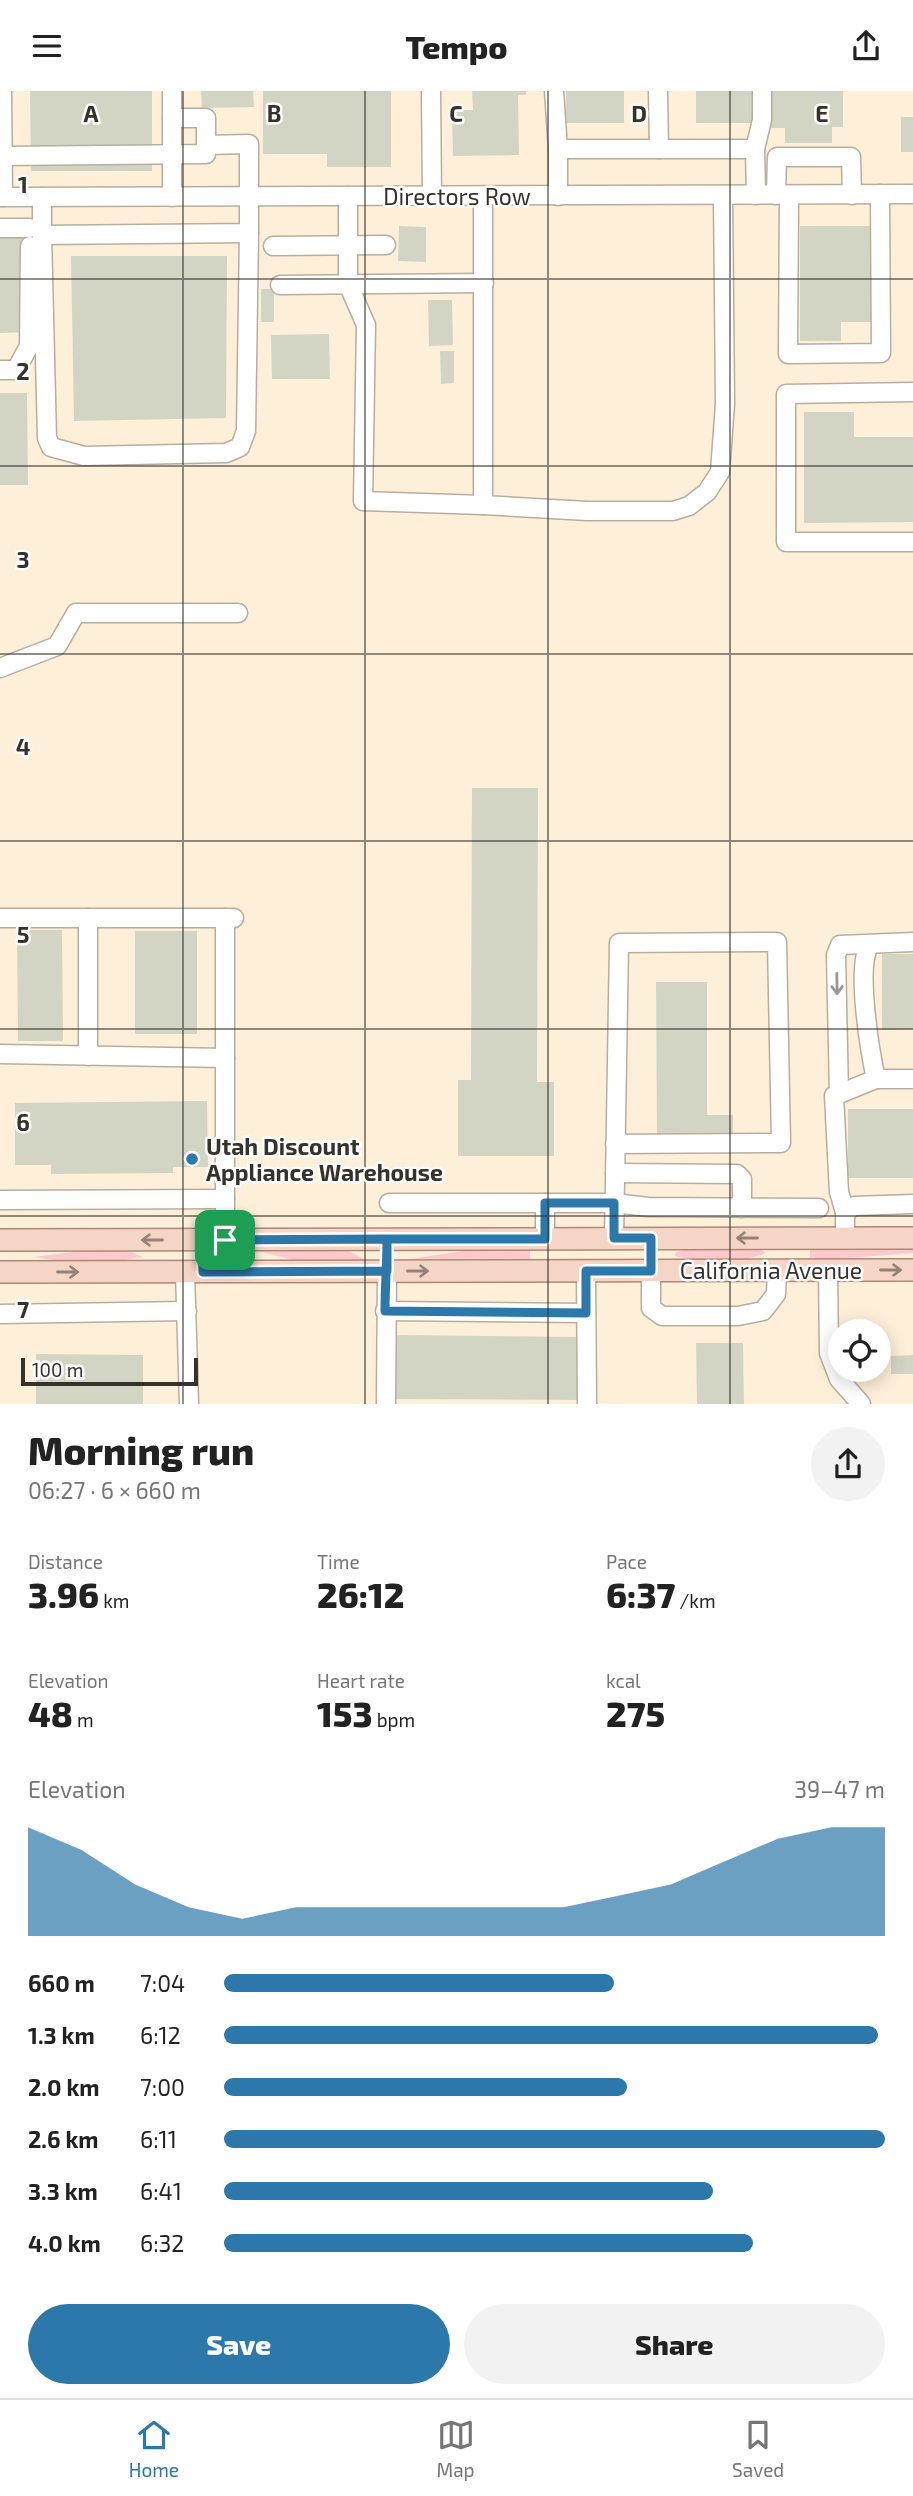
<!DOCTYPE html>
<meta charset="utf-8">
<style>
body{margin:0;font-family:"Exo 2",sans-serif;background:#f2f2f2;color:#222;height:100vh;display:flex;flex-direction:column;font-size:26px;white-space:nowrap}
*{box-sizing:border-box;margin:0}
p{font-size:23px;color:#767676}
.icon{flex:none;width:38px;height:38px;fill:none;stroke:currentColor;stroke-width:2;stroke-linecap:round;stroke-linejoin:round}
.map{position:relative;height:1313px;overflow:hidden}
.drawer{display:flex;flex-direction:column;background:#fff;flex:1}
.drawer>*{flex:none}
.buttons{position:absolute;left:828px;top:1228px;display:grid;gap:14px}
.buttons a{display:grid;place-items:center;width:63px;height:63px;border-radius:50%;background:#fff;box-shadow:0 4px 18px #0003;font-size:35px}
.scale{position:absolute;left:21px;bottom:18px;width:177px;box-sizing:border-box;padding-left:7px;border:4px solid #35312b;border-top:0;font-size:19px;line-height:24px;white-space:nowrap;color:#35312b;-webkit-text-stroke:5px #fff;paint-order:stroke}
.pin{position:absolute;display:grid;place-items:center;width:60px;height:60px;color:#fff;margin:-30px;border-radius:14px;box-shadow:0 4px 10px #0006}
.round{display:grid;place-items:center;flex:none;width:74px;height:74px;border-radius:37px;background:#f2f2f2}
.overview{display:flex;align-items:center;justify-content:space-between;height:119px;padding:0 28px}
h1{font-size:38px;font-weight:800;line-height:52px}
.figures{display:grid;grid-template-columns:repeat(3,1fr);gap:10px;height:119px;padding:7px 28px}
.figures div{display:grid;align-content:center}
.figures b{font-size:35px;font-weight:800}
.figures small{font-size:19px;font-weight:400}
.figures p{font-size:19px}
.chart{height:196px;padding:14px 28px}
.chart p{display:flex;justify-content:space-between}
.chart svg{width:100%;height:126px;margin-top:7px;fill:#2d78ab;opacity:.7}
.primary-button{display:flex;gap:14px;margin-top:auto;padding:14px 28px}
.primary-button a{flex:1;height:80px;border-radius:42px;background:#2d78ab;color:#fff;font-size:28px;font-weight:800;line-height:80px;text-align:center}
.primary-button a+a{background:#f2f2f2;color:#222}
ul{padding:0 28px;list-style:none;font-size:23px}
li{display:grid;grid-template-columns:112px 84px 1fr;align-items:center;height:52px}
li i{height:18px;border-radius:9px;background:#2d78ab}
header{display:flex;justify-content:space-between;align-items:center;height:91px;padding:0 28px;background:#fff;font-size:32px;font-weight:800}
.tabs{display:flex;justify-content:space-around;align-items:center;height:98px;border-top:2px solid #e0e0e0;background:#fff;font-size:19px;color:#767676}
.tabs a{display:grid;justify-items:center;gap:4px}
.tabs .selected{color:#2d78ab}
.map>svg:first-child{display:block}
.built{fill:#fdefd8;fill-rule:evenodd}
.green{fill:#fccacd}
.building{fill:#d3d5c4}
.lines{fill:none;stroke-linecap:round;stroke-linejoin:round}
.minor-casing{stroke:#b8aea0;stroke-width:21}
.major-casing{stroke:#ad8977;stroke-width:24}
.minor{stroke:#fff;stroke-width:18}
.major{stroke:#f5d5c6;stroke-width:21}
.oneway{stroke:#9a9895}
.oneway2{stroke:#958378}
.route-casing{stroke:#fff;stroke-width:14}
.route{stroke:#2d78ab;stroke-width:9}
.grid{fill:none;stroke:#35312b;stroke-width:2;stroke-opacity:0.55}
.poi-dot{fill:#2d78ab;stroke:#fff;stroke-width:2.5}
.labels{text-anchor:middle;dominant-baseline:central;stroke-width:5;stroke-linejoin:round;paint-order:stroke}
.street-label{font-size:23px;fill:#35312b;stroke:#fff}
.poi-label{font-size:23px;font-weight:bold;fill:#35312b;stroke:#fff;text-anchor:start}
.grid-label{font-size:23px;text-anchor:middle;font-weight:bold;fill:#35312b;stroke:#fff;stroke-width:5;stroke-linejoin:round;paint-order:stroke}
</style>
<header><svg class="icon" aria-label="menu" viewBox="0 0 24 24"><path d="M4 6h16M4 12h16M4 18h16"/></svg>Tempo<svg class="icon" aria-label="share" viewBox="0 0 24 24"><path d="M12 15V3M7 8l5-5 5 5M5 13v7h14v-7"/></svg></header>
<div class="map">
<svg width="913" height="1313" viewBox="0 0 913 1313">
<rect width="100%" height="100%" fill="#fefaf4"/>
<path class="built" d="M0,0H913V1313H0ZM840,1241H878V1279H840Z"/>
<g class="green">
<polygon points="810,1154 913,1154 913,1162 810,1170"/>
<path d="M118,1155L143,1166C105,1173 72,1173 34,1166Z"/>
<polygon points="496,1155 530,1156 530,1169 410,1168"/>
<path d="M701,1155H755L766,1162C736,1173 707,1173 675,1165L676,1161Z"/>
<polygon points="244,1156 342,1156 367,1170 297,1170"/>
</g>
<g class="building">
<polygon points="30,0 152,0 152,80 31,80"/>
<polygon points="201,0 253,0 254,16 202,17"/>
<polygon points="263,0 391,0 391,76 327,76 327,63 263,63"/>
<polygon points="472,0 526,0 526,4 518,4 519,64 453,65 452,19 473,19"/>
<rect x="566" y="0" width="58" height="32"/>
<rect x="696" y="0" width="58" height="32"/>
<polygon points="770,0 843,0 843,36 832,36 832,52 785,52 785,37 770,37"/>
<rect x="901" y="26" width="12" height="35"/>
<polygon points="399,135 426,136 426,171 398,170"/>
<polygon points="800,135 874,135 874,231 841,231 841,250 800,250"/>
<polygon points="26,142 29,241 0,242 0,143"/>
<polygon points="71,165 227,165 226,327 74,330"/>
<rect x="261" y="198" width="13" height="33"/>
<polygon points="428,209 452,209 453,254 429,255"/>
<polygon points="329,243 330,288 272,288 271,244"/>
<polygon points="440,260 454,260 454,292 441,293"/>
<polygon points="0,302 27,302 28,394 0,394"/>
<polygon points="804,321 854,321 854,346 913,346 913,431 804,432"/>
<polygon points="472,697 538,697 537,991 554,991 554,1065 458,1065 458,989 471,989"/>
<polygon points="17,839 62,839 63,950 18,950"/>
<rect x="135" y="840" width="62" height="103"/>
<polygon points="882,863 913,863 913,938 882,939"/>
<polygon points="656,891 707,891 707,1024 733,1024 733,1049 657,1049"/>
<polygon points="207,1010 208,1076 173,1076 173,1082 51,1083 51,1074 15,1074 15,1012"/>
<rect x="848" y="1018" width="65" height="69"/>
<polygon points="396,1244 580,1246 580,1309 396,1308"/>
<polygon points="696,1252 743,1252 744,1313 697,1313"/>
<polygon points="36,1263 143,1264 143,1313 36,1313"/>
<polygon points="913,1264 913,1283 891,1283 891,1265"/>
</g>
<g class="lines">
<g class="minor-casing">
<g id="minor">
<polyline points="2,0 3,106"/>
<polyline points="431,0 432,105"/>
<polyline points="554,0 558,58"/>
<polyline points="658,0 659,58"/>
<polyline points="755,58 762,29 762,0"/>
<polyline points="3,65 206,63 206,54"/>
<polyline points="776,104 777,66 851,66 852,104"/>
<polyline points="789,104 788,263 881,262 880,103"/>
<polyline points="348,105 348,193 366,234 363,410 483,414"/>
<polyline points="483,105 483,414 587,420 673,420 689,415 707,401 720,381 725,313 723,104"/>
<polyline points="558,105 558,58 755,58 756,104"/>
<polyline points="0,106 913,103"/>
<polyline points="42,106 42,144 249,142 249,53 206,54 206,27 172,27"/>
<polyline points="172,106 172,0"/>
<polyline points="0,137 30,137"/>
<polyline points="42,144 47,347 51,356 84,365 226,362 240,356 246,340 249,142"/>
<polyline points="273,155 386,154"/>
<polyline points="280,194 484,192"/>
<polyline points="0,279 16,279 29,255 30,155"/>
<polyline points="913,301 786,303 786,451 913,451"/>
<polyline points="0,577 57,555 76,522 238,522"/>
<polyline points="0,827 234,827"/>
<path d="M869,855C856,877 870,961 876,988"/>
<polyline points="0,963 225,967"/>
<polyline points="88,965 88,827"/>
<polyline points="839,1003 836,864 840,854 913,851"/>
<polyline points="615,1082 737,1083 742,1088 742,1117"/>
<polyline points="0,1109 225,1108"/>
<polyline points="389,1112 614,1112 648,1116 819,1117"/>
<polyline points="845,1121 839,1101 834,1005 876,988 913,988"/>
<polyline points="845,1147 845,1121 854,1115 913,1113"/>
<polyline points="545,1148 545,1112"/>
<polyline points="614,1148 619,852 777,851 781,1052 615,1053"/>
<polyline points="225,1149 225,827"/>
<polyline points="651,1179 651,1217 662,1225 738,1225 763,1220 776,1203 777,1179"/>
<polyline points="828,1179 829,1262 839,1288 861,1313"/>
<polyline points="586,1180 587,1313"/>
<polyline points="185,1181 189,1313"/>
<polyline points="385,1220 586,1222"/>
<polyline points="0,1223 187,1220"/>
<polyline points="386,1313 387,1180"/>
</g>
</g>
<g class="major-casing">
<g id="major">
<polyline points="0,1149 913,1147"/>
<polyline points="0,1181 913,1179"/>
</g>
</g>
<use href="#minor" class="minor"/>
<use href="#major" class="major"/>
</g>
<defs><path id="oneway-shaft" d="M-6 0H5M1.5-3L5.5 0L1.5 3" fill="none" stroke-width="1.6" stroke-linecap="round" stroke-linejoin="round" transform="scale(1.75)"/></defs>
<use class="oneway" href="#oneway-shaft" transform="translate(837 893) rotate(89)"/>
<g class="oneway2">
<use href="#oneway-shaft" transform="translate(747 1147) rotate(180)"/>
<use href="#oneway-shaft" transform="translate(152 1149) rotate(180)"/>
<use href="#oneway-shaft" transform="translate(891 1179)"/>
<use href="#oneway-shaft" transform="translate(418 1180)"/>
<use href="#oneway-shaft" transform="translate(68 1181)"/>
</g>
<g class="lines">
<g class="route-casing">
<path id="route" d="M225,1149L387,1148C387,1172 385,1196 385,1220L586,1222V1180H651V1147H614V1112H545V1148H387V1180L203,1181L202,1149H225"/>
</g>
<use href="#route" class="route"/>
</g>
<path class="grid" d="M183,0V1313M365,0V1313M548,0V1313M730,0V1313M0,188H913M0,375H913M0,563H913M0,750H913M0,938H913M0,1125H913"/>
<circle class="poi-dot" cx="192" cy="1068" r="7"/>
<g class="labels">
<g class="street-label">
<text x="457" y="105">Directors Row</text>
<text x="771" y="1179">California Avenue</text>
</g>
<g class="poi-label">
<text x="206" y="1055">Utah Discount<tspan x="206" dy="26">Appliance Warehouse</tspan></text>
</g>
</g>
<g class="grid-label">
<text x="91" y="31">A</text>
<text x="274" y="31">B</text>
<text x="456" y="31">C</text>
<text x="639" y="31">D</text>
<text x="822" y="31">E</text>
<text x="23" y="102">1</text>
<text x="23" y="289">2</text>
<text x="23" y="477">3</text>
<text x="23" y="664">4</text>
<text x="23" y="852">5</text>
<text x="23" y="1040">6</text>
<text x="23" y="1227">7</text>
</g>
</svg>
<div class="buttons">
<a><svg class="icon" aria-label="locate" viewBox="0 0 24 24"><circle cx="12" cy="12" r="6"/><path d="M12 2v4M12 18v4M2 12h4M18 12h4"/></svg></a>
</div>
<div class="scale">100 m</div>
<div class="pin" style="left:225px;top:1149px;background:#1e9e55"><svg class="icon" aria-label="arrive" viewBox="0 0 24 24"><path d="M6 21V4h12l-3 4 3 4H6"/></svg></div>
</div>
<section class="drawer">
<div class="overview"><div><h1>Morning run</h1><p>06:27 · 6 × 660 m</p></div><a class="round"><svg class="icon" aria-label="share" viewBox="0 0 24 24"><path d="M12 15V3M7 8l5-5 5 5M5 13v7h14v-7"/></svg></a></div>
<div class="figures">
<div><p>Distance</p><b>3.96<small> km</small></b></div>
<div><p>Time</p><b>26:12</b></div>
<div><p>Pace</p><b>6:37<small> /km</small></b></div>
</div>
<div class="figures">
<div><p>Elevation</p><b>48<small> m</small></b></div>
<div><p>Heart rate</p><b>153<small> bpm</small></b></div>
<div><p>kcal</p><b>275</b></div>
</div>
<div class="chart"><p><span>Elevation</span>39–47 m</p>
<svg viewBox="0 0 160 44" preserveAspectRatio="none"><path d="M0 44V6L10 14L20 26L30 34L40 38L50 34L60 34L70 34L80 34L90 34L100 34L110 30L120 26L130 18L140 10L150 6L160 6V44z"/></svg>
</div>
<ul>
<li><b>660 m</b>7:04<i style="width:59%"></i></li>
<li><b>1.3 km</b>6:12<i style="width:99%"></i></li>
<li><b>2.0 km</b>7:00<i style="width:61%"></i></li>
<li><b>2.6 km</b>6:11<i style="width:100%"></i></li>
<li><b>3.3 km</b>6:41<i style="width:74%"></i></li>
<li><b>4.0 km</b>6:32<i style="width:80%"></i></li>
</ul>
<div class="primary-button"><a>Save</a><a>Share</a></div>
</section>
<nav class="tabs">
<a class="selected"><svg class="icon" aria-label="home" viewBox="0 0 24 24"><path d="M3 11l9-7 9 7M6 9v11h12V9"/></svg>Home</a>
<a><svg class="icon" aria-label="map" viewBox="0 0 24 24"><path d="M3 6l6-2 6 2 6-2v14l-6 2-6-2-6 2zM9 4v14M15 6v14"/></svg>Map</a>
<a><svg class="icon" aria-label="saved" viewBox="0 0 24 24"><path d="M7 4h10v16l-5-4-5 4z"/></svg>Saved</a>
</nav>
